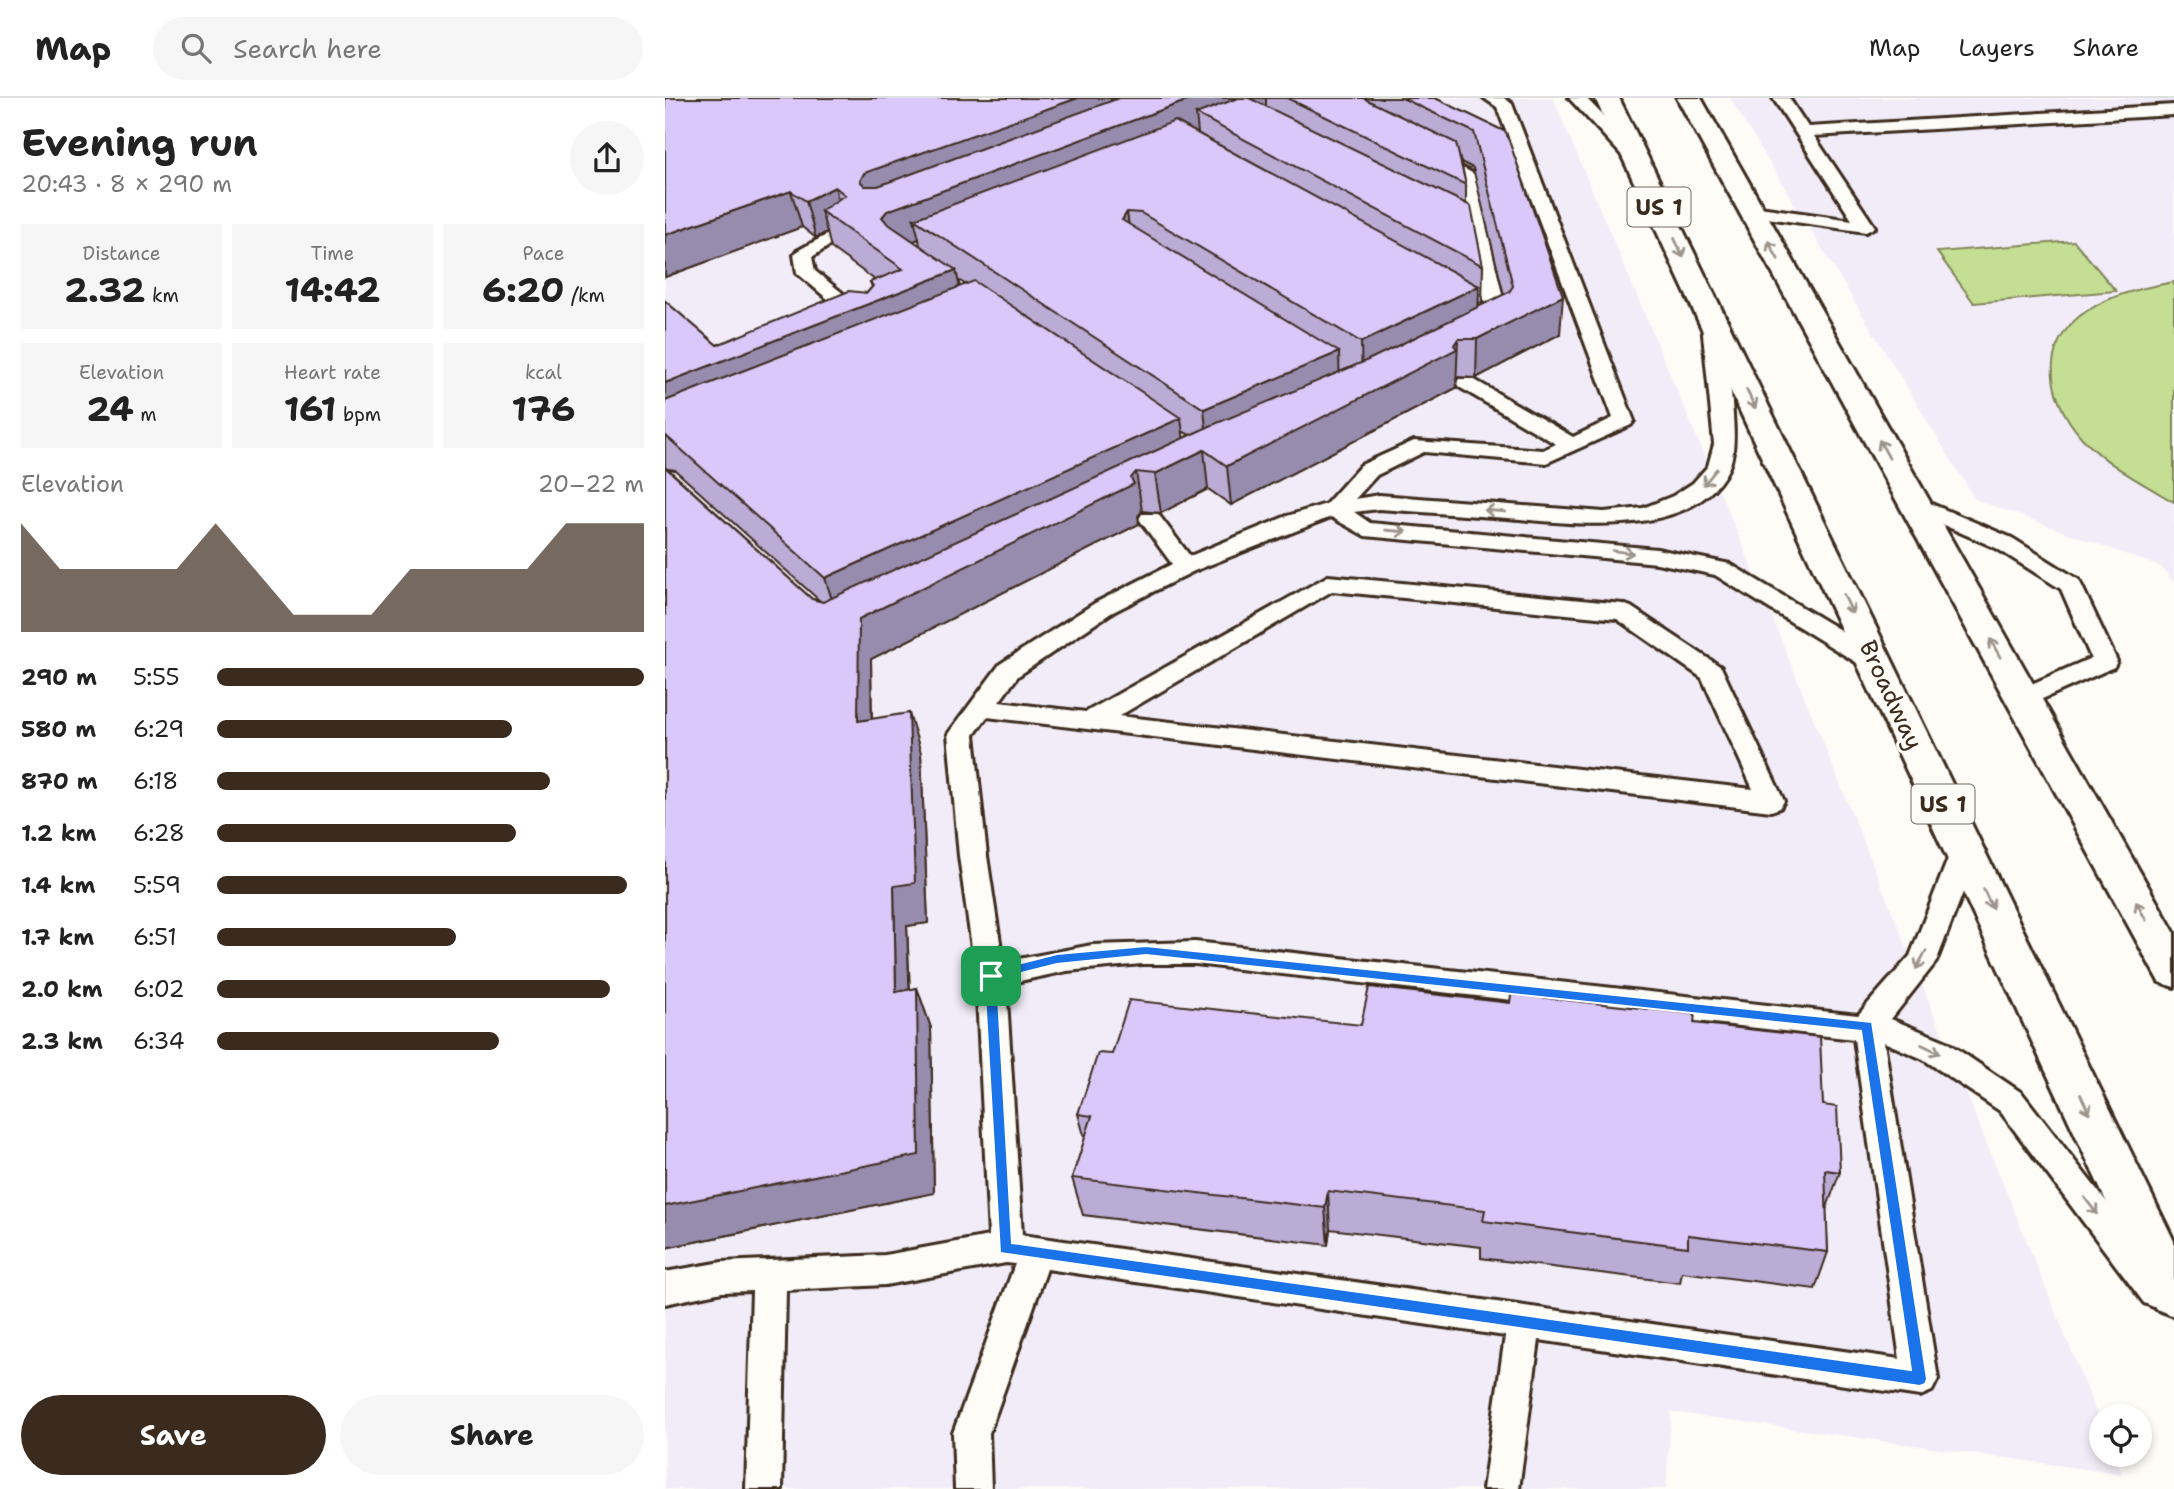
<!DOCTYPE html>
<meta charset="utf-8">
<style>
body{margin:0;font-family:"Shantell Sans",sans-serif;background:#f6f6f6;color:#222;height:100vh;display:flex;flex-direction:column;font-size:26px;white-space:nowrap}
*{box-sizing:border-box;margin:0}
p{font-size:23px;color:#767676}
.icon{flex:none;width:38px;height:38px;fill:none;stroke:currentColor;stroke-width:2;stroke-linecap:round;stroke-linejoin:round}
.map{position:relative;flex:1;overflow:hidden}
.drawer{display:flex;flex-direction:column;background:#fff;width:665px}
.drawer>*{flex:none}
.controls{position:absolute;left:1424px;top:1306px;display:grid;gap:14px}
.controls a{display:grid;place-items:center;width:63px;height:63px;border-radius:50%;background:#fff;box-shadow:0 4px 10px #0003;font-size:35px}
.pin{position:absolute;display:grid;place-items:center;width:60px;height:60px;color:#fff;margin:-30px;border-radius:14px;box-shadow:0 4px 10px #0006}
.round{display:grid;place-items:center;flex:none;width:74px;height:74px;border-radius:37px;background:#f6f6f6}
.headline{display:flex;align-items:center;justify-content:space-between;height:119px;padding:0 21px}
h1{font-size:38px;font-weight:700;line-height:52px}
.stats{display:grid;grid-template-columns:repeat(3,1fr);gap:10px;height:119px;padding:7px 21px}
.stats div{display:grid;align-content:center;border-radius:0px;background:#f6f6f6;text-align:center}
.stats b{font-size:35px;font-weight:700}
.stats small{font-size:19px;font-weight:400}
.stats p{font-size:19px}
.chart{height:196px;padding:14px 21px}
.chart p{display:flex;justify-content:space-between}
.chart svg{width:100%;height:126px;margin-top:7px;fill:#3b2a1e;opacity:.7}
.button{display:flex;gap:14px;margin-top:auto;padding:14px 21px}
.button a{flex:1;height:80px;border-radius:42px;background:#3b2a1e;color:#fff;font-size:28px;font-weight:700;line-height:80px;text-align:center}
.button a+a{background:#f6f6f6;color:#222}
ul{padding:0 21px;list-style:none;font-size:23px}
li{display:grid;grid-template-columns:112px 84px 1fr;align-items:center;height:52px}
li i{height:18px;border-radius:9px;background:#3b2a1e}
header{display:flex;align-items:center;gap:42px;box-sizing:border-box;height:98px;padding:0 35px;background:#fff;border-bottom:2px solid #e0e0e0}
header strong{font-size:33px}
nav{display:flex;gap:38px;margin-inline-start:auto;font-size:24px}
.search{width:490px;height:63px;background:#f6f6f6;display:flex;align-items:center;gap:18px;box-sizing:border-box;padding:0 24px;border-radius:38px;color:#767676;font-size:26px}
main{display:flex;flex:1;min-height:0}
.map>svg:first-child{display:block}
.built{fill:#f2ecf8}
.green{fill:#c4de94;stroke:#808459;stroke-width:2}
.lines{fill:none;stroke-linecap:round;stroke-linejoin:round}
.lane-casing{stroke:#3b2a1e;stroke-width:6}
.highway-casing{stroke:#3b2a1e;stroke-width:6}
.lane{fill:#fdfcf7;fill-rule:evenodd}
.highway{fill:#fdfcf7;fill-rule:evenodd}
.wall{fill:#bbacd6;stroke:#3b2a1e;stroke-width:2;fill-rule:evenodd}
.shaded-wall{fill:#988cae;stroke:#3b2a1e;stroke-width:2}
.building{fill:#d9c8f9;stroke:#3b2a1e;stroke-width:2}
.oneway{stroke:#9c938a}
.route{fill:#1a73e8;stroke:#fff;stroke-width:2;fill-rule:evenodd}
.labels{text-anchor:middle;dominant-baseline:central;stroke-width:6;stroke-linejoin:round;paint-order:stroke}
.shield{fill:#fdfcf7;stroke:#75695f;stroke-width:2}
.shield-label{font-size:23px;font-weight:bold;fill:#3b2a1e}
.street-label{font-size:24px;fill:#3b2a1e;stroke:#fdfcf7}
</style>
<header>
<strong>Map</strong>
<div class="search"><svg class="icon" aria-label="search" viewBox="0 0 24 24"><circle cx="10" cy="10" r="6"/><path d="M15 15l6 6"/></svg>Search here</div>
<nav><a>Map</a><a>Layers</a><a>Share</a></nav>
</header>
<main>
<section class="drawer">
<div class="headline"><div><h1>Evening run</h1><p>20:43 · 8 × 290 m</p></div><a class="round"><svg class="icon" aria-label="share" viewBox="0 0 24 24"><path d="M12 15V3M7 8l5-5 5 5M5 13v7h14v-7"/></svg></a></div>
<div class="stats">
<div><p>Distance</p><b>2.32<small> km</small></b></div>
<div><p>Time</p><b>14:42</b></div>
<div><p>Pace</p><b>6:20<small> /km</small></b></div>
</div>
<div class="stats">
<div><p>Elevation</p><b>24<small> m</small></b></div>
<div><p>Heart rate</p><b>161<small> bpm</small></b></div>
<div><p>kcal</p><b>176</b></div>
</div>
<div class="chart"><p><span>Elevation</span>20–22 m</p>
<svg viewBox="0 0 160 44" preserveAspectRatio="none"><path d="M0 44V6L10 22L20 22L30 22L40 22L50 6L60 22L70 38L80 38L90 38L100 22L110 22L120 22L130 22L140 6L150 6L160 6V44z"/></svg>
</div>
<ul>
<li><b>290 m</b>5:55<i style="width:100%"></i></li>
<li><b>580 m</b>6:29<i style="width:69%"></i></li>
<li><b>870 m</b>6:18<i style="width:78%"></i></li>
<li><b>1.2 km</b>6:28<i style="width:70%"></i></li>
<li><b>1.4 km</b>5:59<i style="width:96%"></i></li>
<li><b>1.7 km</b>6:51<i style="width:56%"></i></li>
<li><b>2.0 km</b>6:02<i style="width:92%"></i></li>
<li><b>2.3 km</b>6:34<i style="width:66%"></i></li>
</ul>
<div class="button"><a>Save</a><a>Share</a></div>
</section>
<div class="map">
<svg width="1509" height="1391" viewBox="0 0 1509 1391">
<rect width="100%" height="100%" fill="#fdfcf7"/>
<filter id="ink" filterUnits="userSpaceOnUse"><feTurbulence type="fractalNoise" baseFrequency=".0143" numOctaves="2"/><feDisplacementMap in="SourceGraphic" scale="14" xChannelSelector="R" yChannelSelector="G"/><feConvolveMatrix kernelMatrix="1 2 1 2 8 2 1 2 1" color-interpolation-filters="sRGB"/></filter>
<g filter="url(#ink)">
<g class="built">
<polygon points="0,0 888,0 1075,441 1437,1328 1437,1356 1448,1356 1457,1376 1006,1314 1001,1391 0,1391"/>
<polygon points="1065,0 1509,0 1509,484 1496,469 1310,401"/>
</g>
<g class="green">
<polygon points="1409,143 1451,193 1309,205 1272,154"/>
<path d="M1509,184V404C1477,385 1443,368 1417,340C1377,295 1374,237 1432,207C1456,194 1483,189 1509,184Z"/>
</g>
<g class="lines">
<g class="lane-casing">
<g id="lane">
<path d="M819,0H839L847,6L969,323L966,327L881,365L759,354L712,377L690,401L714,397L939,414L978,410L1008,398L1028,385L1043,368L1049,346L1037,226L1047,220L1057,226C1060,260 1077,341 1064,369C1029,444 907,425 842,420C799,417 757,414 714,411L689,414L705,425L992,451L1065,466L1220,559L1223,565L1220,571H1202L1050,477L992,465L700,438L666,419L529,473L446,515L353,578L334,604L421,614L663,478L958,506L966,509L1056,569L1119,703L1115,710L1106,713L322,619L309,637L322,758L338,864L427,847L530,844L1193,917L1245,858L1286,753L1290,746L1300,743L1310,746L1314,753L1271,864L1226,921L1280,943L1357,995L1503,1183L1508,1194L1503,1205L1491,1210L1479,1205L1335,1013L1258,961L1219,944L1273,1281L1267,1293L1255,1298L874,1242L854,1391H818L840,1238L382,1171L324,1335L326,1391H290L288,1335L350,1166L341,1165L220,1187L121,1192L117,1391H81L87,1193L57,1194L0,1206V1174L57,1164L220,1157L324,1138L311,878L294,758L283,636L335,566L430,505L507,466L474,421L477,416H493L525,458L622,418L661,406L696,367L749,343L878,352L891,346L794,289L791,285L794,281H808L908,339L948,320L832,9ZM667,493L952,521L1037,580L1088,691L454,618ZM477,866H530L1189,941L1235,1261L357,1137L341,886L402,873Z"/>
<polygon points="904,0 921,0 977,58 977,66 965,66"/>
<polygon points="1108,0 1124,0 1143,29 1509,7 1509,17 1149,38 1210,129 1201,134 1081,117 1078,113 1087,108 1187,122"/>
<polygon points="768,54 809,76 844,226 833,234 819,234 816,230 824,224 793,79 762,63 760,59"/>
<polygon points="178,128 187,133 147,159 150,173 205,217 208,221 205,225 191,225 132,175 129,157 132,153"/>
<polygon points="1250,399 1347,440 1414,482 1452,563 1449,569 1366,606 1357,608 1348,606 1345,600 1348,594 1426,560 1396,491 1331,450 1242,411 1239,406 1242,401"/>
</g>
</g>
<g class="highway-casing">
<g id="highway">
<polygon points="930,0 954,0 1509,1143 1509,1218 1491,1211"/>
<polygon points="1012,0 1036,0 1509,834 1509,889 1494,884"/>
</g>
</g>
<use href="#lane" class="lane"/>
<use href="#highway" class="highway"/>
</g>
<g class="wall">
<path d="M0,0H770L841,34L895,236L811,280L792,279L791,290L566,407L543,391L496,415L477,413L473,418L474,426L206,561L207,621L256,655L263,825L242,828L245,892L252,890L266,930L269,1095L0,1150V203L52,247L202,195L207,189L205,184L210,182L166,150L162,134L151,140L137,129L0,179ZM796,64L808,70L839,197L814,209V204L817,206L818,168L801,105V87ZM254,141L255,148L248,143ZM293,182L300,186L295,189ZM517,333L525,337L518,340ZM3,371L10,372L155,503L147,501Z"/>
<polygon points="1029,925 1158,1007 1175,1074 1161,1112 1163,1154 1150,1191 1017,1174 1015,1185 816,1160 816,1149 665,1131 663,1147 418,1117 407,1080 420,1041 413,1016 447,956 696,927"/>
</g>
<g class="shaded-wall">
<polygon points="413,0 446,0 449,24 208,112 195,83 199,75"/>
<polygon points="529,0 601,0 601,9 531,16 533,35 270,135 249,121 254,141 231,150 217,119 222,113"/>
<polygon points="170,89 179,126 156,113 162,134 151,140 141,103"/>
<polygon points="126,93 137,129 0,179 0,137"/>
<polygon points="462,114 467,151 457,122"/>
<polygon points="291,172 299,209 0,330 0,285"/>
<polygon points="814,188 813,226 697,283 696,244"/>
<polygon points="898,198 895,236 811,280 812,241"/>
<polygon points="793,241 791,290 566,407 562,368 789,247"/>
<polygon points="674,254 675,293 543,350 539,311"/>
<polygon points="516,320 521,360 471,374 477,413 473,418 474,426 206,561 207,664 193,623 173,520 160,480"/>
<polygon points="539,352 543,391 496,415 490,376"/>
<polygon points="244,615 256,655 263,825 242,828 246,933 231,894 229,788"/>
<polygon points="252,890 266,930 269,1095 0,1150 0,1108"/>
<polygon points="663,1093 665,1131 663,1147 660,1110"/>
</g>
<g class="building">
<polygon points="0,0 413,0 199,75 195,83 200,88 213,88 452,1 453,0 529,0 222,113 217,119 222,125 291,172 0,285 0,203 52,247 184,193 202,195 208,188 205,184 238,171 156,113 180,97 170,89 141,103 126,93 0,137"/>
<polygon points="573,0 584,0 806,108 818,168 531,16"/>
<polygon points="622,0 698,0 791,45 801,87"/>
<polygon points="737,0 770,0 841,34 898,198 812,241 793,241 789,247 792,251 562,368 539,352 490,376 471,374 466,380 469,386 194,521 193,623 244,615 250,785 229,788 231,894 252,890 254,1057 0,1108 0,369 147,501 158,504 545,328 703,262 844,194 848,188 809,34"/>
<polygon points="510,23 814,188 696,244 476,115 462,114 457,122 674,254 539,311 249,121"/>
<polygon points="309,183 516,320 160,480 0,337 0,303"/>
<polygon points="704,889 845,905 846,896 1030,916 1029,925 1155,939 1158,1007 1172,1009 1175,1074 1160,1072 1163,1154 1023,1137 1023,1149 818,1123 820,1112 663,1093 660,1110 407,1080 427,1018 413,1016 433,955 447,956 464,902 696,927"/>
</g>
<defs><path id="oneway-shaft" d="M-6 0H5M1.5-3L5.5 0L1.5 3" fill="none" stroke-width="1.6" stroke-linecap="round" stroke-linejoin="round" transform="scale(1.75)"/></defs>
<g class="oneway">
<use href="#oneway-shaft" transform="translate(1014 150) rotate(65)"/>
<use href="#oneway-shaft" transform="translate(1108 152) rotate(-119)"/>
<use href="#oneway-shaft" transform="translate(1086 301) rotate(64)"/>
<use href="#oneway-shaft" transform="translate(1219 351) rotate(-119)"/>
<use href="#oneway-shaft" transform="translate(1045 379) rotate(129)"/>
<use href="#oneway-shaft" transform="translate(830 413) rotate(-175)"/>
<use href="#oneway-shaft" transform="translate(731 433) rotate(5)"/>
<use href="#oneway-shaft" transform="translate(958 454) rotate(7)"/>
<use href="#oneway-shaft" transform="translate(1183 506) rotate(65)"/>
<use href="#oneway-shaft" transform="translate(1330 550) rotate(-119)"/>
<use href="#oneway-shaft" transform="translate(1323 801) rotate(65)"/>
<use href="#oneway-shaft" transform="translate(1476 813) rotate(-119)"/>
<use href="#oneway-shaft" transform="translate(1256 862) rotate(119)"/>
<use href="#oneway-shaft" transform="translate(1266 951) rotate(26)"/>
<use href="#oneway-shaft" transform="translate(1420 1006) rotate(65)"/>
<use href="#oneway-shaft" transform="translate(1426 1108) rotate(53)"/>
</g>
</g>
<path class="route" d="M481,848L1207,924L1262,1281L1260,1286L1255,1288L335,1155L319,878L326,873L392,856ZM481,857L1196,933L1246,1272L347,1145L332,881L392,866Z"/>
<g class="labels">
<g class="shield">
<rect x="962.5" y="89.5" width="63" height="39" rx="5"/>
<rect x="1246.5" y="686.5" width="63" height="39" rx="5"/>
</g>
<g class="shield-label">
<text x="994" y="109">US 1</text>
<text x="1278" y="706">US 1</text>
</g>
<g class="street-label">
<text transform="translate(1226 597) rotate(65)">Broadway</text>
</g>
</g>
</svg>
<div class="controls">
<a><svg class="icon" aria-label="locate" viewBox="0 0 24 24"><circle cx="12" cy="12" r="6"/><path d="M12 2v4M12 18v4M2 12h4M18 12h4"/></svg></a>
</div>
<div class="pin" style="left:326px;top:878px;background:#1e9e55"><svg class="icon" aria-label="arrive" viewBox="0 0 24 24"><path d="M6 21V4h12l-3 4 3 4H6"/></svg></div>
</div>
</main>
